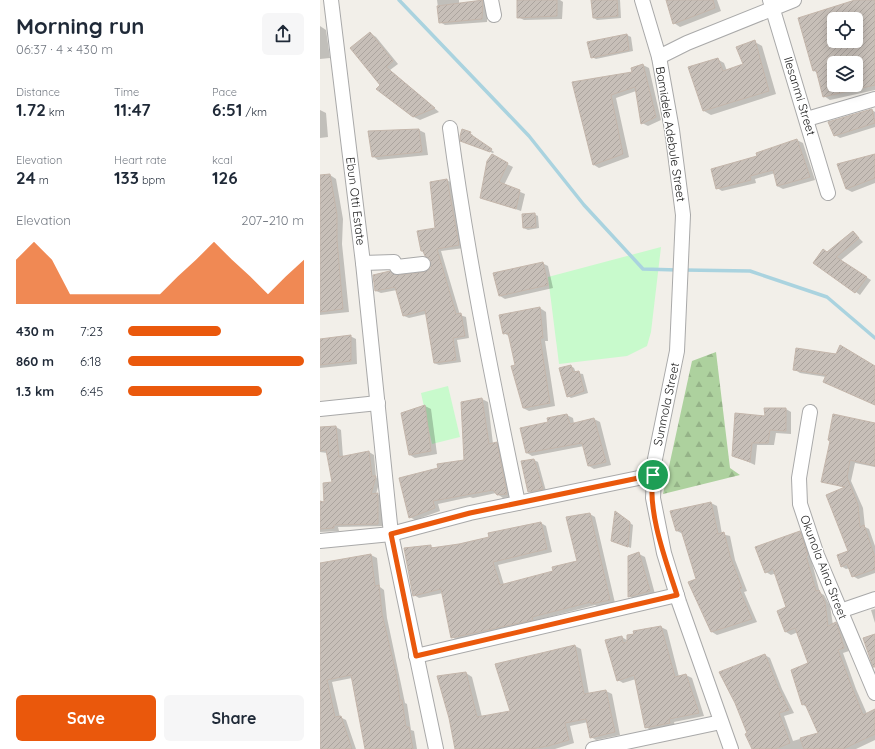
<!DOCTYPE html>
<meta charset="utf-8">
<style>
body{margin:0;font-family:Quicksand,sans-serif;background:#f6f6f7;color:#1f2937;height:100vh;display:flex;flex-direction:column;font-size:15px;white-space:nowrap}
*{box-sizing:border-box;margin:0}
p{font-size:13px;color:#747a83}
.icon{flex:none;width:22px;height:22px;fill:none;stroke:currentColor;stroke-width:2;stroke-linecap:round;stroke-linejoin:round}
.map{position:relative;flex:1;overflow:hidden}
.sheet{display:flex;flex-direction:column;background:#fff;width:320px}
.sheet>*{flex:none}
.buttons{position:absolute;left:507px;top:12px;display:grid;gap:8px}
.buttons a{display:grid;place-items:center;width:36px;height:36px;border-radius:6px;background:#fff;box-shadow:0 2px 10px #0003;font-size:20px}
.pin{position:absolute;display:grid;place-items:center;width:34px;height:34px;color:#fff;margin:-17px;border:2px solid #fff;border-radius:50%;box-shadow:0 1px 4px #0007}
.round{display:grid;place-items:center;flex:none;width:42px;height:42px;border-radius:6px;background:#f6f6f7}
.headline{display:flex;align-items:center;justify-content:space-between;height:68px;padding:0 16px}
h1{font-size:22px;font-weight:700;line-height:30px}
.figures{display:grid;grid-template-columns:repeat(3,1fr);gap:6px;height:68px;padding:4px 16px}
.figures div{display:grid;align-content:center}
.figures b{font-size:17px;font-weight:700}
.figures small{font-size:11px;font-weight:400}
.figures p{font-size:11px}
.chart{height:112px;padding:8px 16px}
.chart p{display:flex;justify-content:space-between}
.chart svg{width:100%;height:72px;margin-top:4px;fill:#ea580c;opacity:.7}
.cta{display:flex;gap:8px;margin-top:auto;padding:8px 16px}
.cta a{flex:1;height:46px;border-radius:6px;background:#ea580c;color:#fff;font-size:16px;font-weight:700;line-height:46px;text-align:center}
.cta a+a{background:#f6f6f7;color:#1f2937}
ul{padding:0 16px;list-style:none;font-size:13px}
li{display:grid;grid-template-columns:64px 48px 1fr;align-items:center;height:30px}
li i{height:10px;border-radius:5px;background:#ea580c}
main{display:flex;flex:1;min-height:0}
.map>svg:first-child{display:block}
.forest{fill:url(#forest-firs)}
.park{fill:#c8facc}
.shadow{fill:#0003;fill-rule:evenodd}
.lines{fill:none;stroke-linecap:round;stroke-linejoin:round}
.stream{stroke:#aad3df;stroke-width:3.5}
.building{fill:url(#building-hatch);stroke:#c4b6ab;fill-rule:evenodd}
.minor-casing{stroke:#a9a9a9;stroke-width:16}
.minor{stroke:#fff;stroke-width:14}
.route-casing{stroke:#fff;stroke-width:8}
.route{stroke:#ea580c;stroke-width:5}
.labels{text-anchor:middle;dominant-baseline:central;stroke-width:3;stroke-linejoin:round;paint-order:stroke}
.street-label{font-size:12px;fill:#222;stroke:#fff}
</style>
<main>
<section class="sheet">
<div class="headline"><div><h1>Morning run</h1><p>06:37 · 4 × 430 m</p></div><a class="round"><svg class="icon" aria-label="share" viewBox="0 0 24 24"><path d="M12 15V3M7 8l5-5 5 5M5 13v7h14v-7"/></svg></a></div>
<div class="figures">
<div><p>Distance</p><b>1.72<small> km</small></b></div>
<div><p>Time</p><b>11:47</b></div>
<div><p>Pace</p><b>6:51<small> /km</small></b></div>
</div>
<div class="figures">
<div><p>Elevation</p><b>24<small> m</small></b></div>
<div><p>Heart rate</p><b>133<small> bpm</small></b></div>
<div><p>kcal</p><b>126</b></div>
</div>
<div class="chart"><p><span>Elevation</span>207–210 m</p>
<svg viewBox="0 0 160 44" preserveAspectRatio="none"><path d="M0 44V17L10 6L20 17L30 38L40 38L50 38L60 38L70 38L80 38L90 27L100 17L110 6L120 17L130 27L140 38L150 27L160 17V44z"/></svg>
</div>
<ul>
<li><b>430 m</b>7:23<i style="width:53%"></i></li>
<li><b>860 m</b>6:18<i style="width:100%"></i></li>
<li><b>1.3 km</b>6:45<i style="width:76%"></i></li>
</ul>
<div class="cta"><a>Save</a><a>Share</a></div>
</section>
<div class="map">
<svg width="555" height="749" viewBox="0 0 555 749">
<defs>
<pattern id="forest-firs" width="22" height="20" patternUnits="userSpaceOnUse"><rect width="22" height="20" fill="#add19e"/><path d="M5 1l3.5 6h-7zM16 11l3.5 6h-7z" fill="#95b388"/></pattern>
<pattern id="building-hatch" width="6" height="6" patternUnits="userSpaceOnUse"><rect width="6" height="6" fill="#c7bfb8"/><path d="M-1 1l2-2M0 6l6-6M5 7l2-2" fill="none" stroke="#aba49e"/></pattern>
</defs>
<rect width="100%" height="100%" fill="#f2efe9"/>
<polygon class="forest" points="396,352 410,468 420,475 343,494 372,361"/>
<g class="park">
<polygon points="341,247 331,332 327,346 307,356 239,364 228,277"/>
<polygon points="128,386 140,437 112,444 101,393"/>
</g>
<g class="shadow">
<polygon points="117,0 139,0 139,4 163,1 168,4 167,22 125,25 120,22"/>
<polygon points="198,0 240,0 243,2 242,19 204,20 198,17"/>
<polygon points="272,0 300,0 301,18 277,20 274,18"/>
<polygon points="347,0 397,0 401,11 360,27 354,23"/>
<path d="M538,0H555V90L510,100L504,96L498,73L494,71L480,18ZM514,19H536V41H514ZM514,63H536V85H514Z"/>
<polygon points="0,26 6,30 10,58 0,59"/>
<polygon points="50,33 56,37 78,64 70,70 119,112 100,120 94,117 61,85"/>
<polygon points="307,35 311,37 313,51 276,59 272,57 268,43"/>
<polygon points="435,42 442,46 456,94 391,115 384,111 397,59 404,63 407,71 424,65"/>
<polygon points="323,65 329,68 341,120 328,126 322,123 316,91 296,98 309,157 279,168 274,165 253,83 313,73 312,68"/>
<polygon points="0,110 6,113 8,137 0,138"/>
<polygon points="552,110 555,112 555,127 520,138 515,135"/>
<polygon points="99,130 105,133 108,155 58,160 53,156 49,132"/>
<polygon points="143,130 153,135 153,137 174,152 173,153 144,142"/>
<polygon points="477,140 483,143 495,180 463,189 457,186 455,173 435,179 436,183 402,191 397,188 438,156"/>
<polygon points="555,155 555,183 532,192 526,189"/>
<polygon points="172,156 193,167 184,185 205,194 201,211 161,197"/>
<polygon points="10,175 16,179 23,219 22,244 29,312 0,315 0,176"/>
<polygon points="127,180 132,183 144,248 121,251 140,315 146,317 149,338 137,340 141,362 119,365 114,363 106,314 89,318 84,316 77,290 61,293 56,291 77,276 104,273 112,268 111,259 102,251 116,229"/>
<polygon points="214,214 218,216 219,228 208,230 204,228"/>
<polygon points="533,232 543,242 520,261 551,280 540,295 536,292 507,253"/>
<polygon points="222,263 228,266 233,288 185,299 180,296"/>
<polygon points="220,308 226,312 228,341 225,341 235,406 209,411 203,408 190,337 184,333 180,316"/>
<polygon points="30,336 36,339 37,364 0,368 0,340"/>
<polygon points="251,366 254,368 256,373 263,374 268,393 251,398 248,396"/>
<polygon points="555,367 555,405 506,377 480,373 474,369"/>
<polygon points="162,399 168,402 173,444 177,443 182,446 192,497 183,498 176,493 153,498 150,497 118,504 120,511 95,520 90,517 145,460 142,402"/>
<polygon points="105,406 111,409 117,454 95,458 90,455"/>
<polygon points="466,409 471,412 471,434 456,433 454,445 437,445 435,465 413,455 446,417"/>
<polygon points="247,415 253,418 254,424 274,419 280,422 291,465 274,469 269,466 264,446 212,456 207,453"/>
<polygon points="555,424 555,467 535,463 531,481 543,508 545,527 549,529 555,546 555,573 538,579 533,576 530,568 526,569 521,566 529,552 525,488 503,481"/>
<polygon points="16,427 21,430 23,457 49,452 54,455 56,477 60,480 56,494 63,497 63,526 18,527 19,531 0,532 0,502 5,503 13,483 7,453 0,452 0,428"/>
<polygon points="214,460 218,462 226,491 213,494 209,492"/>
<polygon points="391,503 397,506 402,534 410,536 415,560 427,591 424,592 437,622 397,635 392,632 363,534 357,531"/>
<polygon points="270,514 275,517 295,603 277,606 275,605 217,620 218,623 137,640 132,637 123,593 99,598 94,595 110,546 116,549 139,545 170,538 221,523 226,526 232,552 178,565 184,585 234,572 259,561"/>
<polygon points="298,515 313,525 311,548 292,541"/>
<polygon points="480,532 485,536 493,558 491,559 500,593 504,595 510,606 513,625 516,624 522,628 529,651 523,653 536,689 547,714 555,710 555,740 536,749 433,749 428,734 445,655 450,658 462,689 474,713 464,716 473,741 500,733 488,707 483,705 489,664 478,632 471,635 466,632 458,612 467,608 456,573 451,575 446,572"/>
<polygon points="319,554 325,557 335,594 314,599 309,596"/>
<polygon points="51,555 57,558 60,587 64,590 67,618 85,703 87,704 91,730 94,731 97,749 46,749 32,678 12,682 20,717 26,720 36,749 0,749 0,566 10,562"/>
<polygon points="555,609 555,623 551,610"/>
<polygon points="341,627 347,630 359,677 366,675 372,678 384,716 354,722 355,726 331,730 325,727 316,679 303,683 298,680 302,637 308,641"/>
<polygon points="255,646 261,649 269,694 286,691 292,694 300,735 276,740 271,737 268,722 250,726 254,743 235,749 136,749 146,673 152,677 162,717 191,712 176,665"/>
</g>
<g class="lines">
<g class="stream">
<polyline points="79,0 209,136 264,205 323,269 357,270"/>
<polyline points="364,270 430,271 507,297 555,338"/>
</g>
</g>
<g class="building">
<polygon points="163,0 162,19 119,23 117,6"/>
<polygon points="197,0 237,0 237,16 197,18"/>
<polygon points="271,0 297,0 298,16 273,18"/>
<polygon points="346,0 393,0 395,8 353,24"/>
<path d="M535,0H555V85L503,97L496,70L493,71L478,18ZM514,19H536V41H514ZM536,59V85H514V63H523Z"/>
<polygon points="50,32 73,61 66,67 115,108 93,117 56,89 60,85 30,48"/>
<polygon points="307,34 309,50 271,58 267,42"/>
<polygon points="435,40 449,91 383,111 368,67 398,58 403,71 423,64 416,47"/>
<polygon points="323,64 336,117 321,124 315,87 291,95 303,154 273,165 252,82 312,72 311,68"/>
<polygon points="552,109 555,123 514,136 508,122"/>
<polygon points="99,129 102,152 52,157 48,131"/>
<polygon points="142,129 151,132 150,134 172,149 170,152 140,141 140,136"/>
<polygon points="477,139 490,177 457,186 453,170 430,176 431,180 396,189 391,169 437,156 436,153"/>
<polygon points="172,154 188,163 179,182 200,190 196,209 160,198 167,161"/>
<polygon points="555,154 555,178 526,189 517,164"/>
<polygon points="10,174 17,215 17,240 23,309 0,312 0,175"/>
<polygon points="127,179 139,245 117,249 136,314 141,313 145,336 133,338 136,360 114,363 105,310 83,316 75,287 55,291 53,275 70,271 78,275 104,272 111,268 110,259 105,256 103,251 101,251 97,231 115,228 110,182"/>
<polygon points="215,213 216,227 203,228 202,214"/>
<polygon points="533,231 539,238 516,257 547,277 535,293 493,263 503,249 507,252"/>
<polygon points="223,262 228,285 179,296 173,273"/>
<polygon points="220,307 223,338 220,338 230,403 203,408 191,366 195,365 188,333 183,334 179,315"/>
<polygon points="31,335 31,361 0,365 0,339"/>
<polygon points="520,345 555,366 555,405 503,382 506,375 473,370 476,348 516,354"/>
<polygon points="251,365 253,372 259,371 264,391 247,397 239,368"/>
<polygon points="162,398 169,444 177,442 187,494 177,495 173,490 113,501 115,508 89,518 79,478 118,468 117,464 144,460 141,402"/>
<polygon points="105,405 111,451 89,455 81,413"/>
<polygon points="444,408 466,408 466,431 450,430 448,443 432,443 430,462 412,456 415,413 445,416"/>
<polygon points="247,414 250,424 274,418 286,462 268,466 262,443 206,453 200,428 228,422 227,418"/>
<polygon points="513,414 555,423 555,466 530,460 527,477 538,505 540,527 544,525 555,557 555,569 532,577 527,564 521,567 517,555 528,551 506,495 525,487 501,482 510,441 508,440"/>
<polygon points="16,426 19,457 49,451 52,476 56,476 51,494 58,493 58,524 14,525 14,528 0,529 0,501 4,502 3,483 12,482 6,450 0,451 0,427"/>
<polygon points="214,459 223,489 208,492 201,461"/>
<polygon points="391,502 398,534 404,532 410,556 422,588 419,589 432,619 391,632 368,582 376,579 361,530 356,531 350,511"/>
<polygon points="295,511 310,522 308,547 291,541"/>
<polygon points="270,513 290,600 271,604 271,602 212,617 213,620 131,638 121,589 93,596 84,548 111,545 111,548 139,544 169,537 168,533 221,522 227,549 173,562 180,585 233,571 232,567 257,561 246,517"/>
<polygon points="480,531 488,555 486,556 496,591 499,590 505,602 508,626 516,622 517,624 524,648 518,650 531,685 543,715 555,709 555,734 523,749 484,749 480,738 498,733 485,704 482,705 471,670 488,663 475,628 465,632 457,611 466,607 453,569 445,573 435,547"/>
<polygon points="319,552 330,591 308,597 308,556"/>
<polygon points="51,554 55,586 59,585 62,614 76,673 80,700 82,700 86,727 89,727 93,749 45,749 31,675 7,680 15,717 21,716 32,749 0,749 0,563"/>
<polygon points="341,626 355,677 366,674 379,713 349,719 350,723 325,728 314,675 297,681 285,640 302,636 303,643 307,642 307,635 314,634 313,631"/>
<polygon points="555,634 555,667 553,667 543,638"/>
<polygon points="255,645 264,694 286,690 295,732 270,738 266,719 245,723 249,740 228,746 211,749 135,749 129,718 117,676 146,672 157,717 190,711 175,664"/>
<polygon points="445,654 457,685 469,710 459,713 470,743 455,749 432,749 425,734 427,733 415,703 399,672"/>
</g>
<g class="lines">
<g class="minor-casing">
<g id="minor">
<polyline points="11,0 43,263 71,534 116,749"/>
<polyline points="171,0 174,15"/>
<polyline points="322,0 339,57"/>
<polyline points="450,0 508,193"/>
<polyline points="487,119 555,99"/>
<path d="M130,128C147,254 172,378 198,503"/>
<polyline points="43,263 74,262 77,267 103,264"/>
<polyline points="0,409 58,403"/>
<polyline points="490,412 479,478 480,504 497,555 555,693"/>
<polyline points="0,541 71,534 150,513 333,475"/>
<polyline points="520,611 555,599"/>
<polyline points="96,656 357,595"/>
<polyline points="273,749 401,722"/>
<polyline points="411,749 359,602 344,553 333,498 335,459 357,351 363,215 352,130 339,57 367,43 474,0"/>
</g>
</g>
<use href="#minor" class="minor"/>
</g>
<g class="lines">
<g class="route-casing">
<path id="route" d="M333,475C327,512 346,561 357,595L96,656L71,534L150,513Z"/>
</g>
<use href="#route" class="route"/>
</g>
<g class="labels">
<g class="street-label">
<text transform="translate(480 96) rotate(73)">Ilesanmi Street</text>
<text transform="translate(351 134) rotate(81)">Bamidele Adebule Street</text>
<text transform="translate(36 201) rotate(83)">Ebun Otti Estate</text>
<text transform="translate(346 404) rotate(-78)">Sunmola Street</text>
<text transform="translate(504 567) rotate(69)">Okunola Aina Street</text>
</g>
</g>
</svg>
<div class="buttons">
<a><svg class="icon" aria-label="locate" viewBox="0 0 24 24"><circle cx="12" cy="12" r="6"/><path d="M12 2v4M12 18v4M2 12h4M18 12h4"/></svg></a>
<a><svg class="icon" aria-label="layers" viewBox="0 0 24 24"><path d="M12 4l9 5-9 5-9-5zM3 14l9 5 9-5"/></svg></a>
</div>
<div class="pin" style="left:333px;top:475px;background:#1e9e55"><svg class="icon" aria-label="arrive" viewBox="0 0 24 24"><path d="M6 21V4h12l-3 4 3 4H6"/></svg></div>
</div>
</main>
